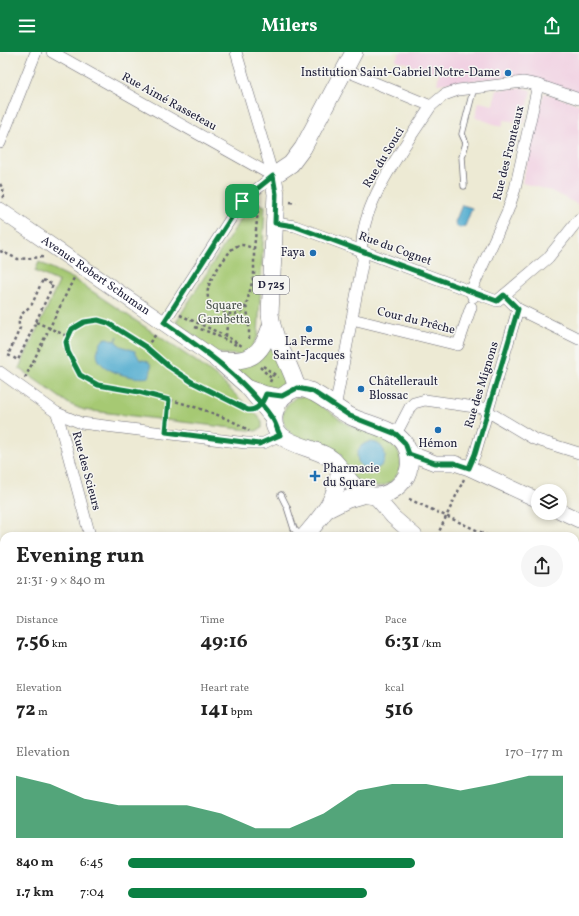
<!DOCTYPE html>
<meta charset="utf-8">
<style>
body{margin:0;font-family:Vollkorn,serif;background:#f6f6f6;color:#222;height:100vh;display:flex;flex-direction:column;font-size:15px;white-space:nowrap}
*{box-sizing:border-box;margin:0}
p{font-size:13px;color:#767676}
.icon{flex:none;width:22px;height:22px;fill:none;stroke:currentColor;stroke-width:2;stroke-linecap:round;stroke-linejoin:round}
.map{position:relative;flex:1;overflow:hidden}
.details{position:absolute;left:0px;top:480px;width:579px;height:384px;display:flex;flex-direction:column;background:#fff;border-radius:12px 12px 0 0;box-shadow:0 2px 6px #0003}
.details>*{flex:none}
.buttons{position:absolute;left:531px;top:432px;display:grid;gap:8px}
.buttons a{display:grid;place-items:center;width:36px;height:36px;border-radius:50%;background:#fff;box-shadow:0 2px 6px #0003;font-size:20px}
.pin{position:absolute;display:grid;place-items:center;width:34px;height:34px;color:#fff;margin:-17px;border-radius:8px;box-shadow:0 2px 6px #0006}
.round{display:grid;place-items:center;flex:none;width:42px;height:42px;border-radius:21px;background:#f6f6f6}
.summary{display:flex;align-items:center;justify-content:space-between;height:68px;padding:0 16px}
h1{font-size:22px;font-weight:700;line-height:30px}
.stats{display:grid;grid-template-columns:repeat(3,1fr);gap:6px;height:68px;padding:4px 16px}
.stats div{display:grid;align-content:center}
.stats b{font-size:20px;font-weight:700}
.stats small{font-size:11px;font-weight:400}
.stats p{font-size:11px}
.chart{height:112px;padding:8px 16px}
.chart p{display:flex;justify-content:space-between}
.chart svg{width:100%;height:72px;margin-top:4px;fill:#0b8043;opacity:.7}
ul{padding:0 16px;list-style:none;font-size:13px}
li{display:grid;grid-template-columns:64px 48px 1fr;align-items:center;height:30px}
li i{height:10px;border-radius:5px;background:#0b8043}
header{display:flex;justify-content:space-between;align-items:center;height:52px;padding:0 16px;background:#0b8043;color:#fff;font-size:18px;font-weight:700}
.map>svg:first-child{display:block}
.built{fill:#f1d0e2}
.green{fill:#a6c973;stroke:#647657}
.water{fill:#51accf;stroke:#3a6785}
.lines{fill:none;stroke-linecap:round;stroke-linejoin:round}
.lane-casing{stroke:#696871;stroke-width:7}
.street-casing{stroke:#696871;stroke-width:12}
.secondary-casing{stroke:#696871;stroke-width:16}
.primary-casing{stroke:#696871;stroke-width:18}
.path{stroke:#696871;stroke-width:2.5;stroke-dasharray:3 3;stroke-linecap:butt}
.lane{stroke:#fff;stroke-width:5.5}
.street{stroke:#fff;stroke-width:11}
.secondary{stroke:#fff;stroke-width:15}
.primary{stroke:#fff;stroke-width:17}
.route-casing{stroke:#fff;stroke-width:8}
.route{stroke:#0b8043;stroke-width:5}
.poi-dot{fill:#1f6fb2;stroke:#f6f6f2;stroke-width:1.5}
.labels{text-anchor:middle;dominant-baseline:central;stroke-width:3;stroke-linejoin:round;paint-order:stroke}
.shield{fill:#f6f6f2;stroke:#626272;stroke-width:1}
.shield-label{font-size:11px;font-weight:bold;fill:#22223b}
.poi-label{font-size:12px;fill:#22223b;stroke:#f6f6f2;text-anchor:end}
.street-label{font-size:12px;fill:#22223b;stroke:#f6f6f2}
.park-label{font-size:12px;fill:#4a544c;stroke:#f6f6f2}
</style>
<header><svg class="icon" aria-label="menu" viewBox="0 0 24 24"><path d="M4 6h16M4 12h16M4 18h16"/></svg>Milers<svg class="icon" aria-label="share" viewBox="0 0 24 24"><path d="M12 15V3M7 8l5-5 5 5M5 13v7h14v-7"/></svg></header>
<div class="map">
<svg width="579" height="864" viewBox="0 0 579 864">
<rect width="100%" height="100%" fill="#f6f6f2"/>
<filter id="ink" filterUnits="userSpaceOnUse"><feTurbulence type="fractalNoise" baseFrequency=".025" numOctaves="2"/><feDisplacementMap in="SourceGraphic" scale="8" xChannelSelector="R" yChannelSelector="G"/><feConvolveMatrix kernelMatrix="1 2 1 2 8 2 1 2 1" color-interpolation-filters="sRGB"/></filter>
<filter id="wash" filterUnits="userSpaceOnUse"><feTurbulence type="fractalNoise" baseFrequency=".012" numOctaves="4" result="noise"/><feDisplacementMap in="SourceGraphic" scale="16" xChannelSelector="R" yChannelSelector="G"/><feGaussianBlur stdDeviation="0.9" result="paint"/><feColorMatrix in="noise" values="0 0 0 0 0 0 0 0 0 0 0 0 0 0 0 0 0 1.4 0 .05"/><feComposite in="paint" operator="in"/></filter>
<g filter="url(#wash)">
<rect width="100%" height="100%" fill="#edead4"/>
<g class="built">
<polygon points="400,0 579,0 579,41 525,24 437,32 439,21 425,19 425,20 407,12 407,11 395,8"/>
<polygon points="521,35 530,38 531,40 524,71 504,68 502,75 475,65 479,50 493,53 497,38"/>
<polygon points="544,41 579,52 579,153 551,139 522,131"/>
</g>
<g class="green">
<polygon points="252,149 265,154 258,284 247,304 216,301 176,270"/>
<polygon points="39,210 74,227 197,310 218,326 257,363 262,369 262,376 256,379 84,358 69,352 19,316 59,230 35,219"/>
<path d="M269,287L286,326C282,335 276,339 266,339L229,314Z"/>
<path d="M296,345C299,345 303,344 306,345C313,346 339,368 349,373C361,379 385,383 394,393C405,405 402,426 385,433C378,436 371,434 364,433L292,383C278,369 280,357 296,345Z"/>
<polygon points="433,860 525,860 524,864 432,864"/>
</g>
<g class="water">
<polygon points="462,153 472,156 465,174 460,176 456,174 455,170"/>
<path d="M118,284L116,290L121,294L135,299L140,308C152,308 153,315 149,325C134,329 87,317 99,295C101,291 102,287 107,286L115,289Z"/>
<circle cx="371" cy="404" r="14"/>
</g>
</g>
<g filter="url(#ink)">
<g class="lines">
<g class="lane-casing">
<g id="lane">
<polyline points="464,134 462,105 466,91 462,82 474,35"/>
<polyline points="281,443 287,455 294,477 301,484"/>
</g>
</g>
<g class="street-casing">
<g id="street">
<polyline points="52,0 273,124"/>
<polyline points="236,0 273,124"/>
<polyline points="344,18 431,54"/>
<polyline points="0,91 36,0"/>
<polyline points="275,171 295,174 497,249 548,206 579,167"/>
<polyline points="504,243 518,257 579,287"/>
<polyline points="473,245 471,239 508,158 515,137 538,33"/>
<polyline points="352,267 458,293 471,255"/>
<polyline points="164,270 242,149 273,124"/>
<polyline points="0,320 57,361 81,371 246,391 264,391 280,383"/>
<path d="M335,356L363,208C353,159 406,93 431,54L444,43L458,38L523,30L538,33L579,47"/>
<polyline points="57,361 90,484"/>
<polyline points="396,382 410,355 414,351 425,348 482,356 534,387 579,401"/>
<polyline points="469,416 475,402 518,257"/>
<polyline points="0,631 4,633"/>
<polyline points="0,725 4,725"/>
<polyline points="575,842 579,843"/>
<polyline points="266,860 271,864"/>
<polyline points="47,864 51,860"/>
<polyline points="212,864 212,860"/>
<polyline points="423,864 425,860"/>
<polyline points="533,864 535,860"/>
</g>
</g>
<g class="secondary-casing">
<g id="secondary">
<path id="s1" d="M0,158L217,308L246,334L274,368"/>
<polyline points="247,335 266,342 283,345"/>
<polyline points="409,401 435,411 454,411 469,416 538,448"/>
<polyline points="375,444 393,465 415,484"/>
<polyline points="560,459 579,468"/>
<polyline points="575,582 579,584"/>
</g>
</g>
<g class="primary-casing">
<g id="primary">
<path d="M217,308C249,311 261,305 271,274"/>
<path d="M297,336C317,337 332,355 350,364C371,375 408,377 409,406C410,414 408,423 403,429C396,437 386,444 375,444C353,443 346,420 333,408C315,392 265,395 275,359C278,347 286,340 297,336Z"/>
<path d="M297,336C290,310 273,289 270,262L276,142L273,124L291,112L303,96L354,0"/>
<polyline points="328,457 348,447 365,442"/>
<path d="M305,484C326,459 335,450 340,417"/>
<polyline points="365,860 367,864"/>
</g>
</g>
<g class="path">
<polyline points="0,132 3,137 4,147"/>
<polyline points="290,150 296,151"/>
<polyline points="254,197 259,149"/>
<polyline points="0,199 18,207 43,205"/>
<path d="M43,228L53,233L18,308L8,303L20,276C15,263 27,259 32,252C36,244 39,235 43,228Z"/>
<path d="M246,254L240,261C231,264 227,261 219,258C192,244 220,214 230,199C238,191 244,192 254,197V223L246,254L249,268V287"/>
<polyline points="180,263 226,284 242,294"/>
<polyline points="36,270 67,284"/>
<polyline points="195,275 214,282 236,293"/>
<polyline points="226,284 228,262"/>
<polyline points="146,295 157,281"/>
<polyline points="263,314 278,325"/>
<polyline points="260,315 272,327"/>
<polyline points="25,326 75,224"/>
<polyline points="270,330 273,323"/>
<path d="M248,358C221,345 194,332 169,314C150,300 131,279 108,271C83,262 58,279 70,306C75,316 79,323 89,329C103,337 122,336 138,340C166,346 227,362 249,379"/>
<polyline points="167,372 169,348"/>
<polyline points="409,447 489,484"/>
<polyline points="437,484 464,427"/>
<polyline points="575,524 579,525"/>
</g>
<use href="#lane" class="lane"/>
<use href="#street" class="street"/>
<use href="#secondary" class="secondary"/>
<use href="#primary" class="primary"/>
</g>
</g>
<g class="lines" filter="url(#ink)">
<g class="route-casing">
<path id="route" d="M242,149L164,270C204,298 244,326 272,366C276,371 277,378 280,383L259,392L166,380L169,348L139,340L98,333L80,323L68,300L66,290L72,277L84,270L98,268L108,271L146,295L168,314L192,330L248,358C258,359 263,350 266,342L282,344L297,336L312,339L350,364L396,382L405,391L409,402L435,411H454L469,416L475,402L518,257L504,243L497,249L294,174L275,171L276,142L273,124L242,149"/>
</g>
<use href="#route" class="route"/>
</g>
<g class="poi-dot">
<circle cx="508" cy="21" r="4"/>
<circle cx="313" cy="201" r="4"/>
<circle cx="309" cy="277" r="4"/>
<circle cx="361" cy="337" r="4"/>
<circle cx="438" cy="378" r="4"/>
<path d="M313 418h4v4h4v4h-4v4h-4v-4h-4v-4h4z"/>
</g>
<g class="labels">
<rect class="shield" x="253" y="224" width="36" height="18" rx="3"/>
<g class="shield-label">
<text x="271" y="233">D 725</text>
</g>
<g class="poi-label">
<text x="500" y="21">Institution Saint-Gabriel Notre-Dame</text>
<text x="305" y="201">Faya</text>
<text x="309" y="290" text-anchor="middle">La Ferme<tspan x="309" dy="14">Saint-Jacques</tspan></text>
<text x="369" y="330" text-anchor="start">Châtellerault<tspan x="369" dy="14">Blossac</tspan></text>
<text x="438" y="392" text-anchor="middle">Hémon</text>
<text x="323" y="417" text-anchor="start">Pharmacie<tspan x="323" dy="14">du Square</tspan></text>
</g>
<g class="street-label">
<text transform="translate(169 50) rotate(29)">Rue Aimé Rasseteau</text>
<text transform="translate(509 101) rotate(-76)">Rue des Fronteaux</text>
<text transform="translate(384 106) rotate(-59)">Rue du Souci</text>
<text transform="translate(395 197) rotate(20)">Rue du Cognet</text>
<text stroke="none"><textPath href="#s1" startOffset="116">Avenue Robert Schuman</textPath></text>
<text transform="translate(416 269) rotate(14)">Cour du Prêche</text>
<text transform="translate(482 333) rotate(-73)">Rue des Mignons</text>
<text transform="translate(86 419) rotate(75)">Rue des Scieurs</text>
</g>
<g class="park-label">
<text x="224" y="254">Square<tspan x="224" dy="14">Gambetta</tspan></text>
</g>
</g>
</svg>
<div class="buttons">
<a><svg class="icon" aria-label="layers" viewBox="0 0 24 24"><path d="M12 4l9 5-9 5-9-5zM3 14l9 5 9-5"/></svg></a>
</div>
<div class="pin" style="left:242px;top:149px;background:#1e9e55"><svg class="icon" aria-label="arrive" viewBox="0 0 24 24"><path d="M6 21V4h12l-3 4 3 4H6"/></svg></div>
<section class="details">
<div class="summary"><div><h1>Evening run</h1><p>21:31 · 9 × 840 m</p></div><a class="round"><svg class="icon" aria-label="share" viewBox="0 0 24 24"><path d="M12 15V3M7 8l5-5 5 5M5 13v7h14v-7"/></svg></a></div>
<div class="stats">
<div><p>Distance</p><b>7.56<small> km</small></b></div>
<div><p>Time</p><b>49:16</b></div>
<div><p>Pace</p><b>6:31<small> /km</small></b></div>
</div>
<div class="stats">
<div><p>Elevation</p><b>72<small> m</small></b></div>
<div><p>Heart rate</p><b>141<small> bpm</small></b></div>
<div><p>kcal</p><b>516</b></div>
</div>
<div class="chart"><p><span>Elevation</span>170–177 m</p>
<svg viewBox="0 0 160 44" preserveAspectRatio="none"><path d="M0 44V6L10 11L20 20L30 24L40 24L50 24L60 29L70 38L80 38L90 29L100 15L110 11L120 11L130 15L140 11L150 6L160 6V44z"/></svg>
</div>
<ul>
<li><b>840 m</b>6:45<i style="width:66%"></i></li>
<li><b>1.7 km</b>7:04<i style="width:55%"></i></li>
</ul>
</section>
</div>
